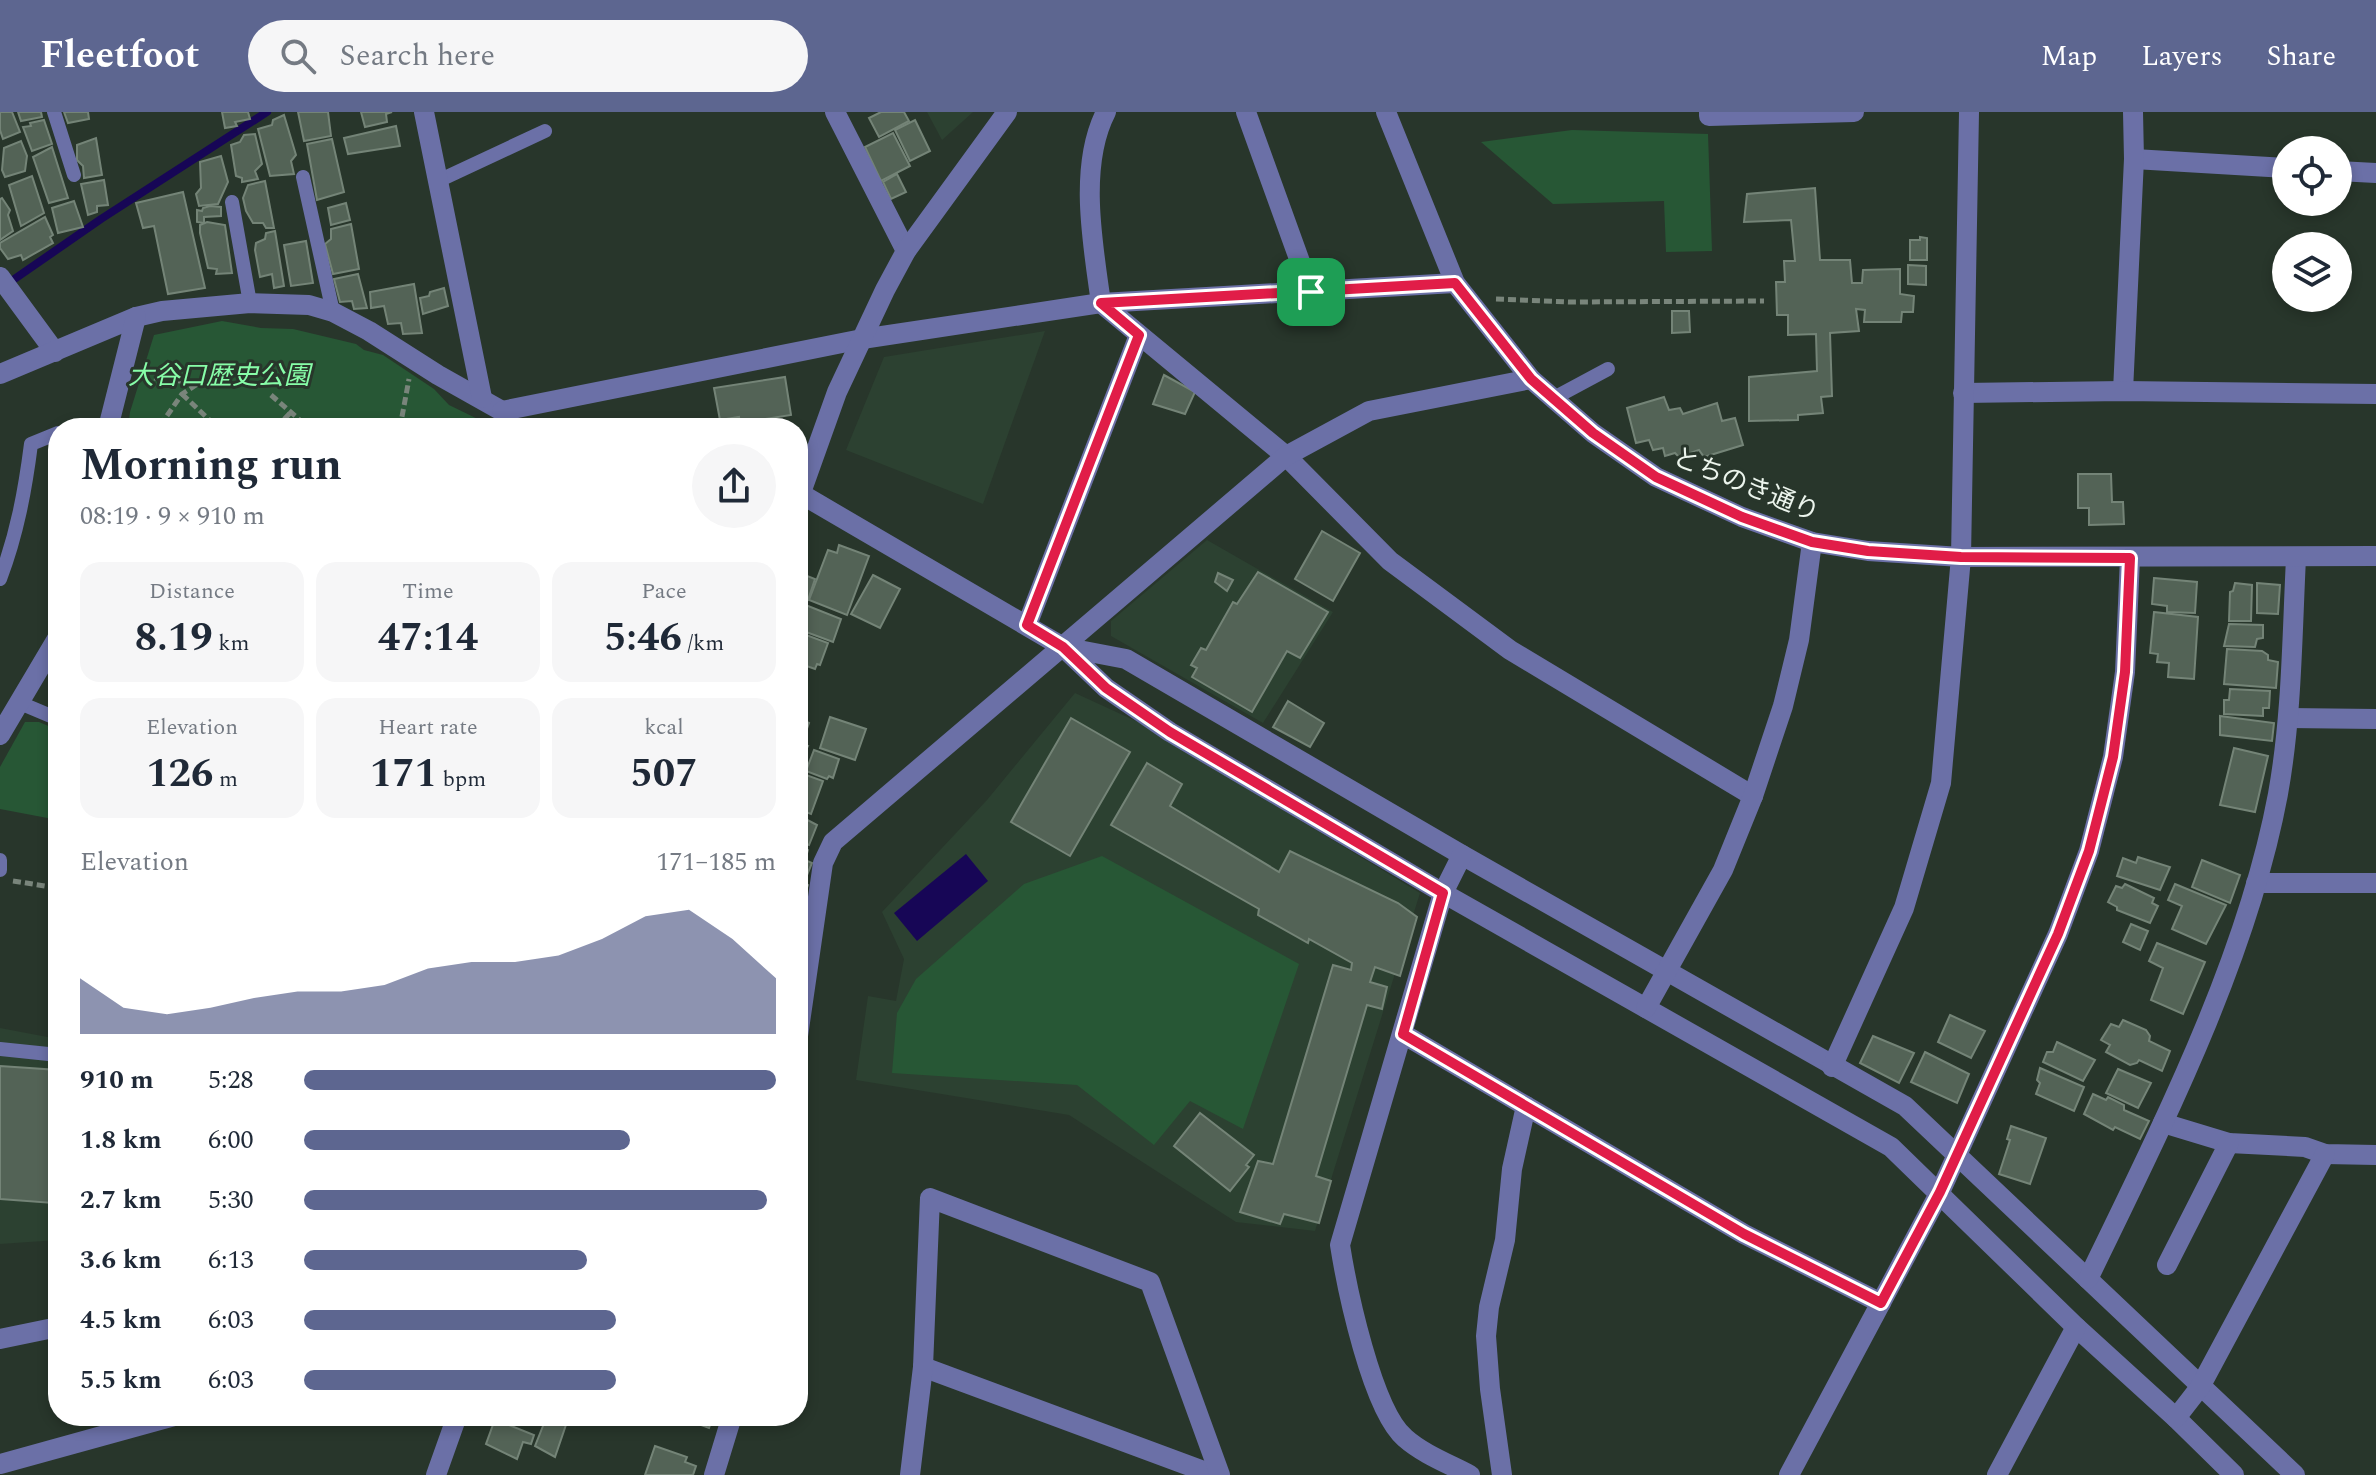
<!DOCTYPE html>
<meta charset="utf-8">
<style>
body{margin:0;font-family:Spectral,"Noto Sans JP",serif;background:#f6f6f7;color:#1f2937;height:100vh;display:flex;flex-direction:column;font-size:30px;white-space:nowrap}
*{box-sizing:border-box;margin:0}
p{font-size:26px;color:#747a83}
.icon{flex:none;width:44px;height:44px;fill:none;stroke:currentColor;stroke-width:2;stroke-linecap:round;stroke-linejoin:round}
.map{position:relative;flex:1;overflow:hidden}
.details{position:absolute;left:48px;top:306px;width:760px;height:1008px;display:flex;flex-direction:column;background:#fff;border-radius:32px;box-shadow:0 4px 12px #0003}
.details>*{flex:none}
.controls{position:absolute;left:2272px;top:24px;display:grid;gap:16px}
.controls a{display:grid;place-items:center;width:80px;height:80px;border-radius:50%;background:#fff;box-shadow:0 4px 12px #0003;font-size:40px}
.pin{position:absolute;display:grid;place-items:center;width:68px;height:68px;color:#fff;margin:-34px;border-radius:16px;box-shadow:0 4px 12px #0006}
.round{display:grid;place-items:center;flex:none;width:84px;height:84px;border-radius:42px;background:#f6f6f7}
.overview{display:flex;align-items:center;justify-content:space-between;height:136px;padding:0 32px}
h1{font-size:44px;font-weight:700;line-height:60px}
.stats{display:grid;grid-template-columns:repeat(3,1fr);gap:12px;height:136px;padding:8px 32px}
.stats div{display:grid;align-content:center;border-radius:20px;background:#f6f6f7;text-align:center}
.stats b{font-size:40px;font-weight:700}
.stats small{font-size:22px;font-weight:400}
.stats p{font-size:22px}
.chart{height:224px;padding:16px 32px}
.chart p{display:flex;justify-content:space-between}
.chart svg{width:100%;height:144px;margin-top:8px;fill:#5d6690;opacity:.7}
ul{padding:0 32px;list-style:none;font-size:26px}
li{display:grid;grid-template-columns:128px 96px 1fr;align-items:center;height:60px}
li i{height:20px;border-radius:10px;background:#5d6690}
header{display:flex;align-items:center;gap:48px;box-sizing:border-box;height:112px;padding:0 40px;background:#5d6690;color:#fff}
header strong{font-size:38px}
nav{display:flex;gap:44px;margin-inline-start:auto;font-size:28px}
.search{width:560px;height:72px;background:#f6f6f7;display:flex;align-items:center;gap:20px;box-sizing:border-box;padding:0 28px;border-radius:44px;color:#747a83;font-size:30px}
.map>svg:first-child{display:block}
.built{fill:#2c4131}
.green{fill:#275735}
.water{fill:#170656}
.lines{fill:none;stroke-linecap:round;stroke-linejoin:round}
.stream{stroke:#170656;stroke-width:8}
.building{fill:#536356;stroke:#748477;stroke-width:2}
.path{stroke:#79857b;stroke-width:5;stroke-dasharray:8 4;stroke-linecap:butt}
.service{stroke:#6b70a7;stroke-width:14}
.minor{stroke:#6b70a7;stroke-width:20}
.tertiary{stroke:#6b70a7;stroke-width:20}
.route-casing{stroke:#fff;stroke-width:16}
.route{stroke:#e11d48;stroke-width:10}
.labels{text-anchor:middle;dominant-baseline:central;stroke-width:6;stroke-linejoin:round;paint-order:stroke}
.park-label{font-size:26px;font-style:italic;fill:#87fda8;stroke:#28362b}
.street-label{font-size:26px;fill:#ebf4ec;stroke:#28362b}
</style>
<header>
<strong>Fleetfoot</strong>
<div class="search"><svg class="icon" aria-label="search" viewBox="0 0 24 24"><circle cx="10" cy="10" r="6"/><path d="M15 15l6 6"/></svg>Search here</div>
<nav><a>Map</a><a>Layers</a><a>Share</a></nav>
</header>
<div class="map">
<svg width="2376" height="1363" viewBox="0 0 2376 1363">
<rect width="100%" height="100%" fill="#28362b"/>
<g class="built">
<polygon points="927,0 973,0 942,28"/>
<polygon points="1045,219 983,392 846,338 884,245"/>
<polygon points="1207,428 1333,500 1263,611 1111,524 1111,509"/>
<polygon points="1075,581 1138,610 1420,781 1315,1119 1236,1110 1069,1003 856,968 868,884 896,889 904,847 882,800 987,688"/>
<polygon points="0,916 58,927 58,1128 0,1132"/>
</g>
<g class="green">
<polygon points="1572,18 1708,22 1712,139 1666,140 1664,89 1553,92 1481,30"/>
<polygon points="222,209 261,216 293,217 356,232 364,238 383,243 434,277 449,293 486,311 489,316 128,316 130,300 154,223"/>
<polygon points="25,610 39,610 58,618 58,708 0,697 0,655"/>
<polygon points="1102,744 1299,852 1243,1017 1190,989 1154,1033 1077,973 892,961 897,901 916,867 1024,772"/>
</g>
<polygon class="water" points="966,742 988,769 917,829 894,801"/>
<g class="lines">
<polyline class="stream" points="13,168 101,107 267,0"/>
</g>
<g class="building">
<polygon points="0,0 12,0 20,20 3,27 0,18"/>
<polygon points="18,0 41,0 42,5 21,9"/>
<polygon points="64,0 88,0 89,7 68,11"/>
<polygon points="222,0 248,0 250,7 235,10 237,14 225,16"/>
<polygon points="298,0 328,0 331,24 304,29"/>
<polygon points="361,0 392,0 386,2 387,10 365,15"/>
<polygon points="881,0 904,0 909,9 879,25 869,6"/>
<polygon points="284,3 296,43 291,49 294,62 270,64 258,17 272,13 273,8"/>
<polygon points="44,8 52,32 32,39 23,15 31,14 30,11"/>
<polygon points="915,8 930,39 910,49 895,18"/>
<polygon points="396,14 400,34 348,42 344,26"/>
<polygon points="893,21 910,54 881,69 865,35"/>
<polygon points="255,22 262,52 255,59 258,67 242,70 242,66 236,64 231,33 240,30 244,23"/>
<polygon points="96,26 102,63 84,66 83,54 77,48 77,33"/>
<polygon points="332,27 344,80 317,88 307,32"/>
<polygon points="21,29 27,44 25,59 5,65 2,58 4,36"/>
<polygon points="52,35 68,86 49,91 33,45"/>
<polygon points="221,44 228,70 218,92 199,94 196,82 201,76 200,50"/>
<polygon points="897,62 906,80 891,87 883,70"/>
<polygon points="32,64 44,101 21,114 9,73"/>
<polygon points="104,68 108,93 97,94 97,100 88,103 81,72"/>
<polygon points="265,69 274,116 266,116 263,111 253,111 246,99 243,86 248,73"/>
<polygon points="1815,76 1820,148 1850,148 1852,171 1862,171 1863,158 1900,157 1900,182 1914,184 1913,200 1902,200 1901,210 1864,210 1865,198 1856,197 1859,219 1830,221 1832,284 1821,285 1823,301 1798,303 1798,308 1749,309 1749,265 1817,259 1816,222 1788,223 1788,203 1777,203 1776,170 1785,170 1784,149 1795,149 1791,108 1744,110 1747,82"/>
<polygon points="183,80 205,176 168,182 154,114 143,116 136,91"/>
<polygon points="2,86 10,98 8,103 13,119 0,128 0,87"/>
<polygon points="74,89 83,115 58,121 52,96"/>
<polygon points="346,91 350,108 331,113 328,96"/>
<polygon points="210,94 221,95 221,104 204,105 204,111 197,110 197,98 202,99 203,96"/>
<polygon points="45,105 53,123 50,125 53,131 23,148 21,143 8,147 0,136 0,131"/>
<polygon points="207,110 225,113 232,161 216,162 217,157 208,156 200,121 200,113"/>
<polygon points="351,112 359,157 333,162 325,132 331,127 331,117"/>
<polygon points="275,119 284,174 274,176 272,162 260,165 255,138 256,131 265,127 266,121"/>
<polygon points="1920,125 1927,126 1927,148 1910,148 1910,128 1920,128"/>
<polygon points="306,129 313,171 291,174 284,133"/>
<polygon points="1908,153 1926,154 1926,173 1908,172"/>
<polygon points="358,162 367,196 354,197 352,189 340,190 334,167"/>
<polygon points="414,172 422,221 403,222 401,211 388,212 384,194 371,196 370,180"/>
<polygon points="444,176 448,194 423,202 420,186 429,184 430,180"/>
<polygon points="1672,199 1689,199 1690,220 1672,221"/>
<polygon points="1164,263 1195,280 1185,302 1153,292"/>
<polygon points="785,265 791,303 740,311 739,305 720,308 714,276"/>
<polygon points="1664,285 1669,298 1680,296 1683,302 1717,291 1722,309 1735,306 1743,333 1704,345 1699,338 1679,345 1675,341 1665,344 1663,336 1653,338 1649,328 1636,331 1627,296"/>
<polygon points="2078,362 2111,362 2112,390 2123,390 2124,412 2089,413 2089,396 2078,396"/>
<polygon points="1322,419 1360,441 1333,489 1295,467"/>
<polygon points="839,433 869,444 847,503 809,488 828,438 837,441"/>
<polygon points="1258,460 1328,500 1300,546 1287,539 1252,600 1192,565 1197,556 1191,553 1201,536 1206,538 1233,490 1237,492"/>
<polygon points="1218,461 1233,468 1227,479 1215,470"/>
<polygon points="802,462 815,467 808,488 798,484 798,472"/>
<polygon points="873,463 900,477 880,516 851,502"/>
<polygon points="2154,466 2197,470 2195,501 2167,500 2167,494 2152,492"/>
<polygon points="2235,471 2252,473 2251,509 2229,509 2230,480 2233,479"/>
<polygon points="2257,471 2280,473 2278,502 2257,501"/>
<polygon points="798,490 841,507 833,530 798,517"/>
<polygon points="2154,500 2198,505 2194,567 2168,565 2169,551 2157,550 2158,542 2150,541"/>
<polygon points="2229,512 2263,513 2263,526 2257,527 2255,535 2224,534"/>
<polygon points="798,520 828,531 820,553 817,552 815,557 798,551"/>
<polygon points="2227,537 2262,539 2268,543 2268,548 2278,550 2276,576 2224,572"/>
<polygon points="2230,577 2270,579 2269,596 2263,596 2263,604 2224,602 2224,588 2229,588"/>
<polygon points="1288,589 1324,611 1310,635 1273,615"/>
<polygon points="798,597 806,600 804,608 809,611 802,631 798,629"/>
<polygon points="2220,604 2274,611 2272,629 2220,623"/>
<polygon points="830,605 866,617 855,648 820,636"/>
<polygon points="1071,606 1130,640 1070,744 1011,710"/>
<polygon points="798,631 808,634 801,649 798,647"/>
<polygon points="2234,636 2268,644 2255,700 2220,693"/>
<polygon points="814,638 839,647 833,666 829,664 827,667 806,659"/>
<polygon points="1147,651 1182,672 1170,694 1279,760 1290,739 1398,791 1417,805 1400,864 1375,855 1370,870 1387,875 1382,897 1367,893 1316,1064 1331,1069 1319,1111 1284,1102 1280,1112 1240,1100 1258,1049 1273,1052 1333,853 1351,858 1352,851 1309,827 1308,831 1258,803 1259,797 1111,713"/>
<polygon points="806,663 823,669 811,702 798,697 798,675 801,666 804,667"/>
<polygon points="798,703 817,713 809,733 798,729"/>
<polygon points="798,734 808,738 805,748 812,751 805,768 798,765"/>
<polygon points="2138,745 2170,755 2160,778 2117,764 2123,746 2136,751"/>
<polygon points="2202,748 2240,763 2230,791 2192,775"/>
<polygon points="798,769 808,773 799,797 798,796"/>
<polygon points="2125,772 2154,786 2152,791 2158,794 2150,811 2117,798 2117,795 2108,790 2116,774 2122,776"/>
<polygon points="2175,772 2226,793 2206,832 2172,817 2182,794 2168,788"/>
<polygon points="2131,812 2148,819 2140,838 2123,830"/>
<polygon points="2157,831 2205,850 2183,902 2151,888 2163,856 2149,849"/>
<polygon points="1950,903 1985,919 1971,946 1938,930"/>
<polygon points="2123,908 2146,918 2150,924 2149,929 2170,939 2162,959 2139,948 2137,951 2130,953 2106,940 2110,933 2101,928 2111,912 2119,915"/>
<polygon points="1873,924 1914,941 1899,971 1860,951"/>
<polygon points="2057,930 2095,948 2083,969 2043,950 2047,940 2053,940"/>
<polygon points="1925,940 1969,962 1957,991 1911,970"/>
<polygon points="0,954 58,958 53,1091 0,1087"/>
<polygon points="2040,956 2084,975 2074,999 2036,982 2040,971 2037,968"/>
<polygon points="2118,957 2151,971 2138,996 2106,981"/>
<polygon points="2093,982 2106,988 2108,985 2124,993 2124,998 2149,1009 2140,1027 2115,1015 2113,1018 2084,1002"/>
<polygon points="1200,1001 1254,1043 1246,1053 1249,1055 1230,1079 1174,1034"/>
<polygon points="2011,1014 2046,1026 2030,1072 1999,1062 2010,1028 2007,1027"/>
<polygon points="547,1304 569,1304 555,1345 535,1334"/>
<polygon points="677,1304 713,1304 709,1316"/>
<polygon points="499,1309 534,1323 531,1332 523,1330 517,1347 486,1332 494,1310 498,1311"/>
<polygon points="655,1334 687,1345 685,1350 696,1354 693,1363 645,1363"/>
</g>
<g class="lines">
<g class="path">
<polyline points="1496,187 1570,190 1764,189"/>
<polyline points="154,266 199,271 182,282 162,311"/>
<polyline points="182,282 218,316"/>
<polyline points="271,283 309,316"/>
<polyline points="401,310 428,309 438,316"/>
<polyline points="276,316 291,300"/>
<polyline points="404,316 401,310 409,267"/>
<polyline points="13,769 58,776"/>
</g>
<g class="service">
<polyline points="54,0 74,63"/>
<polyline points="303,65 333,200"/>
<polyline points="438,69 545,19"/>
<polyline points="232,90 250,191"/>
<polyline points="1554,286 1608,257"/>
<path d="M0,467C17,422 25,379 31,332L58,321"/>
<polyline points="20,591 58,607"/>
<polyline points="0,748 0,758"/>
<polyline points="0,937 58,943"/>
</g>
<g class="minor">
<polyline points="835,0 906,139"/>
<path d="M1106,0C1078,54 1093,133 1101,191L1286,344L1390,449L1510,538L1753,684"/>
<polyline points="1246,0 1311,180"/>
<polyline points="1709,0 1709,4 1854,0"/>
<polyline points="2134,47 2286,56"/>
<polyline points="2338,59 2376,61"/>
<polyline points="0,165 55,240"/>
<polyline points="862,227 1101,191 1455,171"/>
<polyline points="0,262 136,205 162,199 250,191 309,193 333,200 369,219 438,263 502,299 513,316"/>
<polyline points="2123,279 2134,47 2133,0"/>
<polyline points="1963,281 2123,279 2376,282"/>
<polyline points="108,316 136,205"/>
<polyline points="801,382 1063,535 1106,576 1170,620 1443,781 1891,1035 2076,1215 2176,1306 2234,1363"/>
<polyline points="1027,513 1139,223"/>
<polyline points="1063,535 1126,547 1462,743 1905,994 2295,1363"/>
<polyline points="2288,606 2376,607"/>
<polyline points="0,623 58,525"/>
<path d="M1462,743L1443,781L1340,1133C1347,1177 1372,1298 1405,1326C1423,1342 1449,1352 1470,1363"/>
<polyline points="2256,771 2376,771"/>
<polyline points="1646,896 1723,758 1753,684 1783,594 1799,528 1812,430"/>
<polyline points="1403,922 1744,1122 1881,1191"/>
<polyline points="798,924 823,751 833,730 1286,344 1369,299 1531,267"/>
<polyline points="1832,955 1904,796 1941,671 1961,445 1969,0"/>
<polyline points="2163,1011 2229,1031 2305,1035 2325,1042 2376,1043"/>
<polyline points="2167,1153 2229,1031"/>
<path d="M2088,1167C2161,1016 2247,848 2278,682C2292,604 2292,525 2296,446"/>
<polyline points="0,1227 58,1215"/>
<polyline points="923,1255 1214,1363"/>
<polyline points="2176,1306 2200,1275 2325,1042"/>
<polyline points="0,1352 174,1304"/>
<polyline points="714,1363 732,1304"/>
<polyline points="910,1363 923,1255 930,1086 1150,1170 1220,1363"/>
<polyline points="1502,1363 1490,1277 1486,1224 1489,1195 1505,1128 1512,1057 1526,994"/>
<polyline points="1997,1363 2076,1215"/>
</g>
<g class="tertiary">
<polyline points="424,0 482,286"/>
<polyline points="1386,0 1455,171 1531,267 1593,321 1656,365 1742,405 1812,430 1868,439 1961,445 2376,444"/>
<polyline points="502,299 862,227"/>
<polyline points="798,389 837,280 885,178 906,139 1007,0"/>
<polyline points="436,1363 457,1304"/>
<polyline points="1789,1363 1940,1080 2058,822 2089,739 2113,645 2125,560 2130,446"/>
</g>
</g>
<g class="lines">
<g class="route-casing">
<polygon id="route" points="1455,171 1531,267 1593,321 1656,365 1742,405 1812,430 1868,439 1961,445 2130,446 2125,560 2113,645 2089,739 2058,822 1940,1080 1881,1191 1744,1122 1403,922 1443,781 1170,620 1106,576 1063,535 1027,513 1139,223 1101,191"/>
</g>
<use href="#route" class="route"/>
</g>
<g class="labels">
<g class="park-label">
<text x="219" y="264">大谷口歴史公園</text>
</g>
<g class="street-label">
<text transform="translate(1746 373) rotate(22)">とちのき通り</text>
</g>
</g>
</svg>
<div class="controls">
<a><svg class="icon" aria-label="locate" viewBox="0 0 24 24"><circle cx="12" cy="12" r="6"/><path d="M12 2v4M12 18v4M2 12h4M18 12h4"/></svg></a>
<a><svg class="icon" aria-label="layers" viewBox="0 0 24 24"><path d="M12 4l9 5-9 5-9-5zM3 14l9 5 9-5"/></svg></a>
</div>
<div class="pin" style="left:1311px;top:180px;background:#1e9e55"><svg class="icon" aria-label="arrive" viewBox="0 0 24 24"><path d="M6 21V4h12l-3 4 3 4H6"/></svg></div>
<section class="details">
<div class="overview"><div><h1>Morning run</h1><p>08:19 · 9 × 910 m</p></div><a class="round"><svg class="icon" aria-label="share" viewBox="0 0 24 24"><path d="M12 15V3M7 8l5-5 5 5M5 13v7h14v-7"/></svg></a></div>
<div class="stats">
<div><p>Distance</p><b>8.19<small> km</small></b></div>
<div><p>Time</p><b>47:14</b></div>
<div><p>Pace</p><b>5:46<small> /km</small></b></div>
</div>
<div class="stats">
<div><p>Elevation</p><b>126<small> m</small></b></div>
<div><p>Heart rate</p><b>171<small> bpm</small></b></div>
<div><p>kcal</p><b>507</b></div>
</div>
<div class="chart"><p><span>Elevation</span>171–185 m</p>
<svg viewBox="0 0 160 44" preserveAspectRatio="none"><path d="M0 44V27L10 36L20 38L30 36L40 33L50 31L60 31L70 29L80 24L90 22L100 22L110 20L120 15L130 8L140 6L150 15L160 27V44z"/></svg>
</div>
<ul>
<li><b>910 m</b>5:28<i style="width:100%"></i></li>
<li><b>1.8 km</b>6:00<i style="width:69%"></i></li>
<li><b>2.7 km</b>5:30<i style="width:98%"></i></li>
<li><b>3.6 km</b>6:13<i style="width:60%"></i></li>
<li><b>4.5 km</b>6:03<i style="width:66%"></i></li>
<li><b>5.5 km</b>6:03<i style="width:66%"></i></li>
</ul>
</section>
</div>
